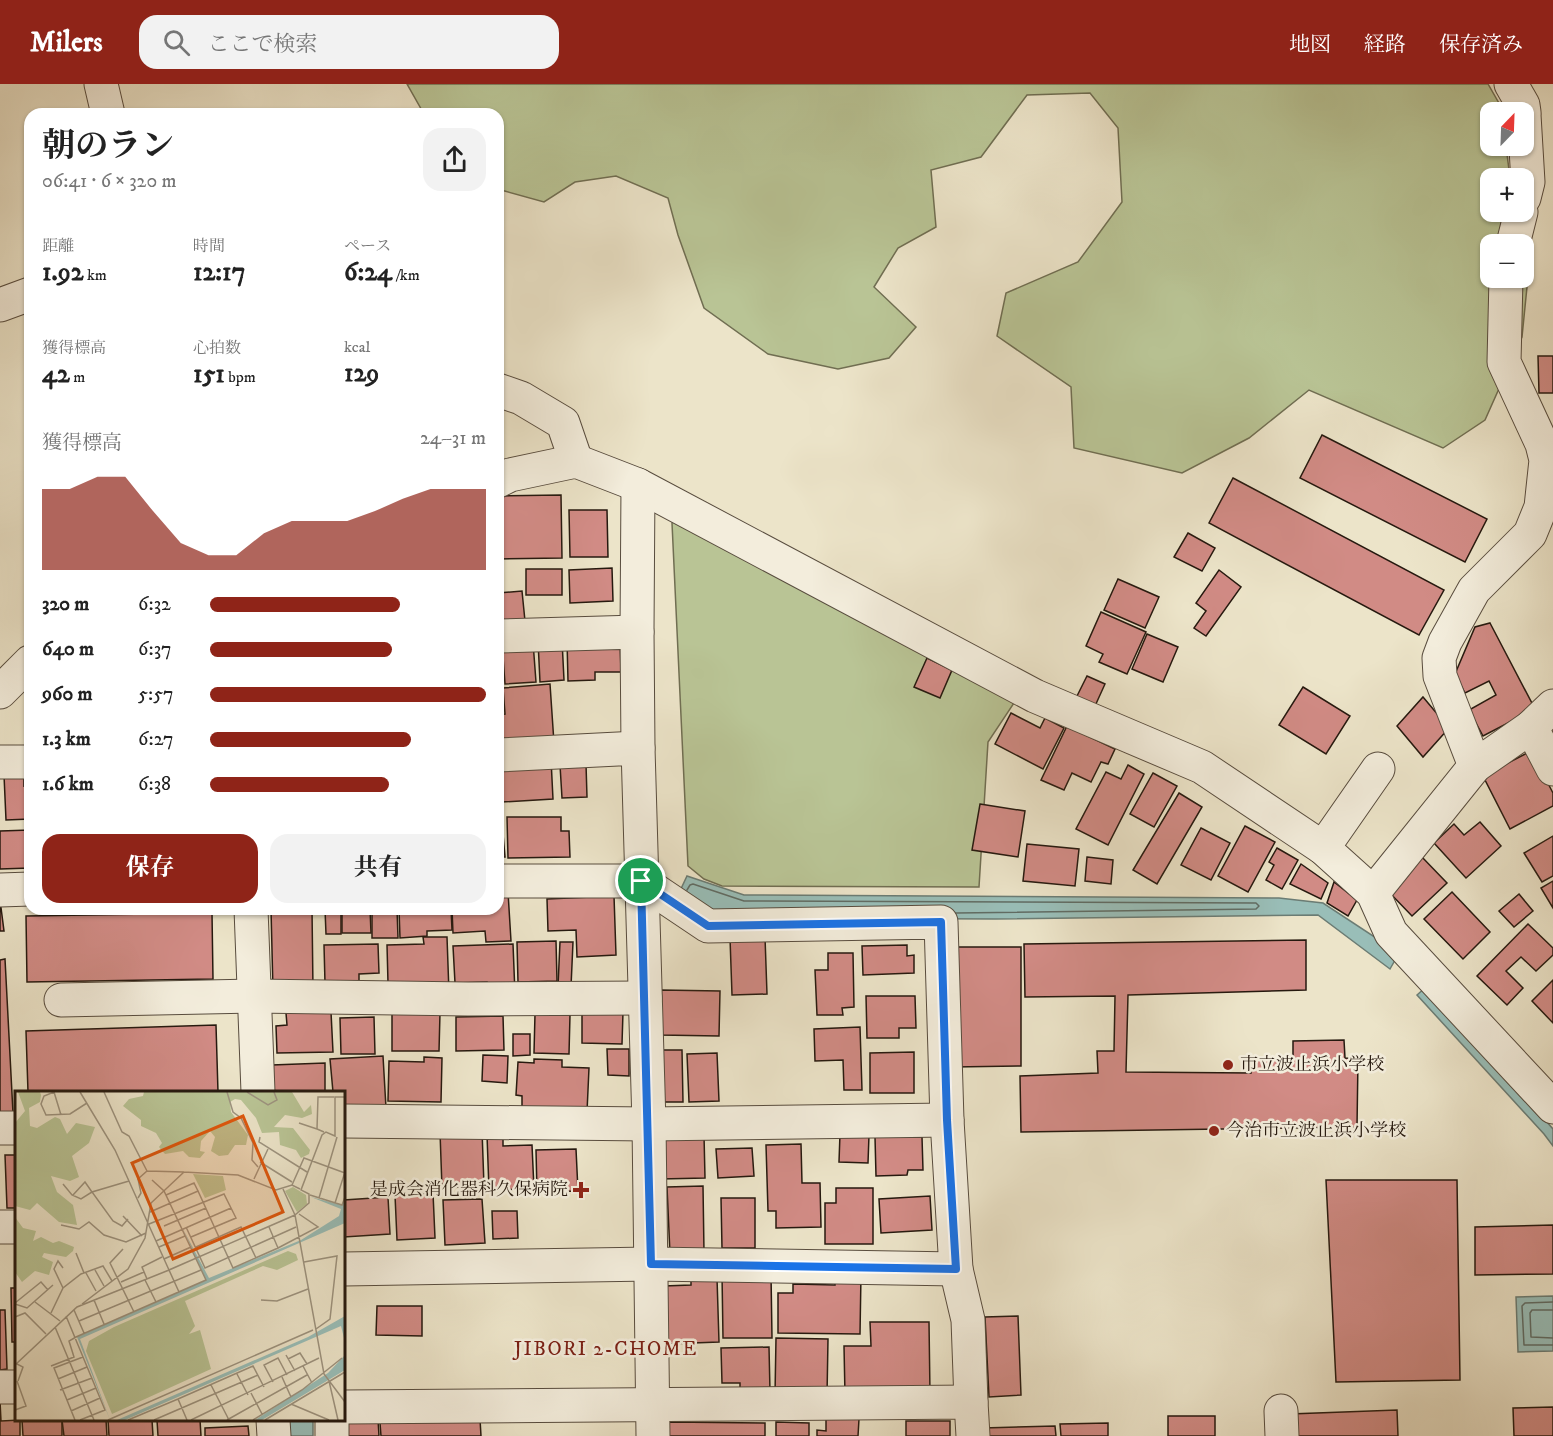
<!DOCTYPE html>
<html lang="ja">
<meta charset="utf-8">
<style>
body{margin:0;font-family:"IM FELL DW Pica","Noto Serif JP",serif;background:#f2f2f2;color:#222;height:100vh;display:flex;flex-direction:column;font-size:22px;white-space:nowrap}
*{box-sizing:border-box;margin:0}
p{font-size:20px;color:#767676}
.icon{flex:none;width:33px;height:33px;fill:none;stroke:currentColor;stroke-width:2;stroke-linecap:round;stroke-linejoin:round}
.map{position:relative;flex:1;overflow:hidden}
.side{position:absolute;left:24px;top:24px;width:480px;height:807px;display:flex;flex-direction:column;background:#fff;border-radius:18px;box-shadow:0 2px 4px #0004}
.side>*{flex:none}
.needle{width:39px;rotate:23deg}
.buttons{position:absolute;left:1480px;top:18px;display:grid;gap:12px}
.buttons a{display:grid;place-items:center;width:54px;height:54px;border-radius:12px;background:#fff;box-shadow:0 2px 4px #0004;font-size:30px}
.pin{position:absolute;display:grid;place-items:center;width:51px;height:51px;color:#fff;margin:-26px;border:3px solid #fff;border-radius:50%;box-shadow:0 2px 6px #0007}
.round{display:grid;place-items:center;flex:none;width:63px;height:63px;border-radius:18px;background:#f2f2f2}
.head{display:flex;align-items:center;justify-content:space-between;height:102px;padding:0 18px}
h1{font-size:33px;font-weight:700;line-height:45px}
.metrics{display:grid;grid-template-columns:repeat(3,1fr);gap:9px;height:102px;padding:6px 18px}
.metrics div{display:grid;align-content:center}
.metrics b{font-size:26px;font-weight:700}
.metrics small{font-size:16px;font-weight:400}
.metrics p{font-size:16px}
.chart{height:168px;padding:12px 18px}
.chart p{display:flex;justify-content:space-between}
.chart svg{width:100%;height:108px;margin-top:6px;fill:#8f2418;opacity:.7}
.action{display:flex;gap:12px;margin-top:auto;padding:12px 18px}
.action a{flex:1;height:69px;border-radius:18px;background:#8f2418;color:#fff;font-size:24px;font-weight:700;line-height:69px;text-align:center}
.action a+a{background:#f2f2f2;color:#222}
ul{padding:0 18px;list-style:none;font-size:20px}
li{display:grid;grid-template-columns:96px 72px 1fr;align-items:center;height:45px}
li i{height:15px;border-radius:8px;background:#8f2418}
header{display:flex;align-items:center;gap:36px;box-sizing:border-box;height:84px;padding:0 30px;background:#8f2418;color:#fff}
header strong{font-size:28px}
nav{display:flex;gap:33px;margin-inline-start:auto;font-size:21px}
.search{width:420px;height:54px;background:#f2f2f2;display:flex;align-items:center;gap:15px;box-sizing:border-box;padding:0 21px;border-radius:18px;color:#767676;font-size:22px}
.map>svg:first-child{display:block}
.green{fill:#b9c495;stroke:#706e52;stroke-width:1.5;fill-rule:evenodd}
.water{fill:#99beb8;stroke:#6b7c74;stroke-width:1.5}
.lines{fill:none;stroke-linecap:round;stroke-linejoin:round}
.shore{stroke:#606c64;stroke-width:1.5}
.building{fill:#d18b85;stroke:#26190f;stroke-width:1.5}
.minor-casing{stroke:#584c3e;stroke-width:35}
.minor{stroke:#f3eddc;stroke-width:33}
.route-casing{stroke:#fff;stroke-width:12}
.route{stroke:#1a73e8;stroke-width:8}
.poi-dot{fill:#8f2418;stroke:#f3eddc;stroke-width:2}
.labels{text-anchor:middle;dominant-baseline:central;stroke-width:5;stroke-linejoin:round;paint-order:stroke}
.poi-label{font-size:18px;fill:#26190f;stroke:#f3eddc;text-anchor:start}
.neighbourhood-label{font-size:20px;letter-spacing:1.5px;fill:#7a1f14;stroke:#f3eddc}
.inset-road{fill:none;stroke:#9d937f;stroke-width:1.5}
.view{fill:#de560c;fill-opacity:0.15;stroke:#de560c;stroke-width:3}
.inset-edge{fill:none;stroke:#26190f;stroke-width:3}
</style>
<header>
<strong>Milers</strong>
<div class="search"><svg class="icon" aria-label="search" viewBox="0 0 24 24"><circle cx="10" cy="10" r="6"/><path d="M15 15l6 6"/></svg>ここで検索</div>
<nav><a>地図</a><a>経路</a><a>保存済み</a></nav>
</header>
<div class="map">
<svg width="1553" height="1352" viewBox="0 0 1553 1352">
<rect width="100%" height="100%" fill="#ece4c9"/>
<filter id="stains"><feTurbulence type="fractalNoise" baseFrequency=".00333" numOctaves="4"/><feColorMatrix values="0 0 0 0 .2 0 0 0 0 .09 0 0 0 0 .02 0 0 0 .5 -.17"/></filter>
<radialGradient id="worn" r=".72"><stop offset=".6" stop-color="#630" stop-opacity="0"/><stop offset="1" stop-color="#630" stop-opacity=".3"/></radialGradient>
<g class="green">
<path d="M407,0H1488L1504,28H1491V62H1506L1510,94H1491V128H1520L1531,163L1522,253L1485,336L1443,364L1309,306L1249,354L1182,389L1074,364L1071,303L997,252L1006,209L1078,178L1122,118L1118,44L1090,9L1027,11L981,73L931,86L936,143L898,164L874,203L916,243L889,274L838,285L768,270L704,224L678,151L668,114L616,92L575,98L544,118L501,106L498,104V30H424ZM1491,160H1524V194H1491Z"/>
<polygon points="678,432 1018,613 988,658 979,803 722,802 704,795 688,782 672,439"/>
</g>
<g class="water">
<polygon points="687,792 744,811 1279,814 1323,819 1399,869 1390,885 1318,831 995,835 758,834 708,832 679,809"/>
<polygon points="1427,902 1553,1045 1553,1062 1544,1050 1417,911"/>
<polygon points="1553,1212 1553,1267 1518,1268 1516,1213"/>
<polygon points="285,1336 313,1336 313,1352 286,1352"/>
</g>
<g class="lines">
<g class="shore">
<polyline points="687,806 690,801 693,800 744,817 1256,819 1259,822 1256,825 956,829"/>
<polyline points="1553,1218 1525,1219 1522,1222 1524,1261 1553,1261"/>
<polyline points="1553,1226 1532,1226 1530,1229 1531,1253 1553,1254"/>
</g>
</g>
<g class="building">
<polygon points="1538,272 1553,272 1553,309 1539,309"/>
<polygon points="1322,351 1487,435 1465,478 1300,394"/>
<polygon points="1233,394 1444,506 1419,551 1209,439"/>
<polygon points="561,411 562,474 498,475 498,412"/>
<polygon points="569,426 607,426 608,473 570,473"/>
<polygon points="1188,449 1215,464 1202,487 1174,473"/>
<polygon points="612,484 613,517 570,519 569,486"/>
<rect x="526" y="485" width="36" height="26"/>
<polygon points="1219,486 1241,503 1206,552 1194,544 1206,527 1196,519"/>
<polygon points="1118,495 1159,513 1145,544 1104,526"/>
<polygon points="522,507 525,537 501,539 498,509"/>
<polygon points="1101,528 1146,548 1127,590 1099,578 1103,570 1086,562"/>
<polygon points="1490,539 1535,625 1483,652 1469,626 1496,611 1489,597 1465,609 1455,590 1475,543"/>
<polygon points="1147,550 1178,563 1163,598 1132,585"/>
<polygon points="620,555 621,588 595,588 595,596 568,597 567,556"/>
<polygon points="562,556 564,596 540,598 538,557"/>
<polygon points="533,558 536,598 505,600 502,560"/>
<polygon points="498,569 500,602 498,602"/>
<polygon points="927,574 952,586 940,614 914,603"/>
<polygon points="1087,592 1105,600 1095,622 1076,614"/>
<polygon points="550,600 554,659 498,663 498,631 505,630 503,604"/>
<polygon points="1303,603 1350,632 1326,670 1279,641"/>
<polygon points="1423,613 1449,644 1423,673 1397,642"/>
<polygon points="1011,629 1040,644 1045,634 1064,644 1043,685 995,660"/>
<polygon points="1067,642 1115,665 1108,680 1101,678 1091,698 1072,689 1064,706 1041,696"/>
<polygon points="1531,667 1553,709 1553,722 1510,745 1483,692"/>
<polygon points="551,675 553,715 502,718 500,677"/>
<polygon points="586,680 587,713 562,714 560,681"/>
<polygon points="1128,681 1144,690 1108,761 1076,745 1106,688 1121,695"/>
<polygon points="1153,689 1177,702 1154,743 1130,730"/>
<polygon points="4,691 24,691 24,702 30,701 30,735 6,736"/>
<polygon points="1179,709 1202,723 1157,800 1133,786"/>
<polygon points="980,720 1025,727 1018,773 972,766"/>
<polygon points="507,733 561,733 561,747 569,747 570,773 508,774"/>
<polygon points="1480,738 1501,762 1466,794 1434,759 1454,740 1464,751"/>
<polygon points="1245,742 1275,758 1248,808 1218,792"/>
<polygon points="1201,744 1230,759 1211,796 1181,781"/>
<polygon points="30,746 30,784 0,785 0,747"/>
<polygon points="498,750 503,750 505,773 498,773"/>
<polygon points="1553,752 1553,792 1542,798 1524,769"/>
<polygon points="1027,760 1079,765 1075,802 1023,797"/>
<polygon points="1277,764 1298,776 1282,805 1266,796 1274,781 1269,778"/>
<polygon points="1420,771 1447,799 1412,832 1386,805"/>
<polygon points="1087,773 1113,776 1111,800 1085,797"/>
<polygon points="1301,780 1328,799 1321,815 1290,800"/>
<polygon points="1553,797 1553,824 1541,804"/>
<polygon points="1334,798 1357,816 1348,832 1327,819"/>
<polygon points="498,808 508,808 511,857 486,858 485,847 453,849 452,825 498,825"/>
<polygon points="1452,808 1490,848 1463,875 1424,835"/>
<polygon points="1519,810 1533,827 1514,843 1499,827"/>
<polygon points="614,812 616,871 577,873 576,846 548,847 547,815"/>
<polygon points="0,816 4,847 0,847"/>
<polygon points="271,825 312,825 313,906 273,907"/>
<polygon points="325,825 341,825 341,850 326,850"/>
<polygon points="342,825 370,825 371,849 342,849"/>
<polygon points="372,825 397,825 398,854 372,854"/>
<polygon points="399,825 451,825 452,846 427,847 427,852 400,854"/>
<polygon points="212,829 213,895 27,898 26,832"/>
<polygon points="1528,840 1553,864 1553,871 1536,887 1521,873 1506,887 1523,904 1507,921 1477,892"/>
<polygon points="423,853 447,853 449,909 388,899 387,861 424,860"/>
<polygon points="765,853 767,910 732,911 730,854"/>
<polygon points="1306,856 1306,906 1128,911 1126,988 1251,989 1250,976 1293,976 1293,957 1344,956 1345,974 1358,975 1357,1043 1021,1048 1020,992 1098,989 1097,967 1114,967 1115,912 1025,913 1024,860"/>
<polygon points="556,857 557,897 518,898 517,858"/>
<polygon points="560,858 573,858 571,903 558,902"/>
<polygon points="378,860 379,889 359,890 359,898 325,899 324,861"/>
<polygon points="513,860 515,910 487,904 487,898 455,899 453,862"/>
<polygon points="907,861 907,872 914,871 914,889 863,891 862,862"/>
<polygon points="952,863 1021,863 1021,982 953,983"/>
<polygon points="828,869 853,869 854,923 842,924 843,931 817,931 815,886 828,886"/>
<polygon points="5,875 13,1029 0,1030 0,876"/>
<polygon points="1553,896 1553,939 1532,917"/>
<polygon points="661,906 720,907 719,952 660,951"/>
<polygon points="866,912 915,912 916,944 899,944 899,954 867,954"/>
<polygon points="331,928 333,968 277,969 276,942 287,941 286,929"/>
<polygon points="582,928 623,928 622,960 582,959"/>
<polygon points="392,929 440,929 439,967 392,967"/>
<polygon points="535,930 570,931 569,970 534,969"/>
<polygon points="503,932 504,966 456,967 456,933"/>
<polygon points="374,933 375,970 341,970 340,934"/>
<polygon points="216,941 218,1008 28,1008 26,947"/>
<polygon points="860,943 862,1006 844,1006 843,976 815,977 814,945"/>
<polygon points="513,950 530,950 530,971 513,972"/>
<polygon points="607,965 629,965 629,992 608,991"/>
<polygon points="655,966 682,966 683,1018 655,1018"/>
<polygon points="914,968 914,1009 870,1009 870,969"/>
<polygon points="717,969 719,1017 689,1018 687,970"/>
<polygon points="483,971 508,972 507,999 482,997"/>
<polygon points="383,972 386,1024 344,1027 344,1008 333,1008 330,975"/>
<polygon points="424,973 442,974 441,1018 388,1017 389,977 424,978"/>
<polygon points="534,975 562,976 562,983 589,984 587,1028 522,1025 522,1012 516,1011 518,978 534,979"/>
<polygon points="325,979 325,1008 273,1008 272,981"/>
<polygon points="482,1046 484,1102 442,1104 440,1048"/>
<polygon points="503,1050 503,1062 532,1061 534,1105 489,1106 487,1051"/>
<polygon points="840,1050 869,1051 868,1079 839,1078"/>
<polygon points="704,1051 705,1094 660,1095 659,1053"/>
<polygon points="875,1053 922,1053 923,1086 908,1086 907,1091 876,1092"/>
<polygon points="801,1060 802,1099 820,1099 821,1143 776,1144 776,1127 768,1127 766,1061"/>
<polygon points="752,1064 754,1092 718,1094 716,1065"/>
<polygon points="576,1065 578,1107 537,1108 536,1066"/>
<polygon points="5,1071 16,1071 16,1124 7,1124"/>
<polygon points="1326,1096 1457,1096 1460,1296 1336,1298"/>
<polygon points="703,1102 704,1168 670,1170 667,1103"/>
<polygon points="836,1104 873,1104 873,1160 825,1160 825,1119 836,1119"/>
<polygon points="433,1109 435,1154 397,1156 395,1111"/>
<polygon points="930,1112 932,1146 881,1149 879,1115"/>
<polygon points="388,1113 390,1150 344,1153 344,1116"/>
<polygon points="721,1114 755,1114 755,1164 722,1164"/>
<polygon points="482,1115 485,1159 445,1161 443,1116"/>
<polygon points="492,1127 517,1127 518,1154 493,1155"/>
<polygon points="1553,1141 1553,1190 1475,1191 1475,1143"/>
<polygon points="722,1190 771,1190 772,1254 723,1254"/>
<polygon points="835,1190 861,1190 860,1250 778,1249 778,1209 793,1209 793,1200 835,1201"/>
<polygon points="717,1194 719,1258 666,1260 664,1202 691,1201 691,1195"/>
<polygon points="11,1204 16,1204 16,1258 12,1258"/>
<polygon points="377,1222 422,1222 422,1252 376,1251"/>
<polygon points="0,1226 5,1226 7,1285 0,1286"/>
<polygon points="1018,1232 1021,1311 989,1313 985,1233"/>
<polygon points="870,1238 929,1238 930,1310 845,1311 844,1262 871,1262"/>
<polygon points="776,1254 828,1255 827,1312 775,1311"/>
<polygon points="769,1263 770,1308 740,1309 740,1299 722,1299 721,1264"/>
<polygon points="0,1317 1,1337 20,1336 20,1352 0,1352"/>
<polygon points="1553,1323 1553,1352 1514,1352 1513,1324"/>
<polygon points="1397,1326 1398,1352 1291,1352 1290,1330"/>
<rect x="1168" y="1332" width="47" height="20"/>
<polygon points="826,1334 859,1335 858,1352 817,1352 817,1346 826,1347"/>
<polygon points="344,1335 378,1335 379,1352 344,1352"/>
<polygon points="480,1335 481,1352 381,1352 380,1339"/>
<polygon points="22,1336 62,1336 62,1352 23,1352"/>
<polygon points="62,1336 106,1336 107,1352 64,1352"/>
<polygon points="108,1336 152,1336 153,1352 109,1352"/>
<polygon points="157,1336 200,1336 201,1352 158,1352"/>
<rect x="906" y="1337" width="44" height="15"/>
<polygon points="668,1338 765,1339 765,1352 668,1352"/>
<polygon points="776,1338 809,1339 809,1352 776,1352"/>
<polygon points="1108,1339 1108,1352 1061,1352 1060,1340"/>
<polygon points="248,1342 249,1352 205,1352 205,1344"/>
<polygon points="1055,1342 1056,1352 983,1352 983,1344"/>
</g>
<g class="lines">
<g class="minor-casing">
<g id="minor">
<polyline points="101,0 108,30"/>
<polyline points="1511,0 1523,21 1524,28"/>
<polyline points="1524,31 1528,98 1524,114"/>
<polyline points="1513,160 1521,128"/>
<polyline points="0,221 30,210"/>
<polyline points="498,306 521,314 563,339 576,377"/>
<polyline points="498,397 510,391 576,377 638,401 1035,612 1202,683 1323,764 1373,809 1391,849 1553,1023"/>
<polyline points="637,548 638,401"/>
<polyline points="498,552 637,548 638,664"/>
<polyline points="0,608 30,578"/>
<polyline points="1531,643 1553,685"/>
<polyline points="498,671 638,664 649,1040 653,1352"/>
<polyline points="0,678 30,678"/>
<polyline points="1475,682 1440,592 1439,574 1445,558 1474,506 1530,450 1541,423 1546,376 1542,360 1504,278 1506,194"/>
<polyline points="1323,764 1378,685"/>
<polyline points="0,806 30,805"/>
<polyline points="1373,809 1475,682 1531,643 1553,622"/>
<polyline points="251,825 258,1008"/>
<polyline points="61,916 254,912 468,915 645,914"/>
<polyline points="344,1037 649,1040 947,1036"/>
<polyline points="0,1044 16,1044"/>
<polyline points="0,1143 16,1143"/>
<polyline points="344,1185 651,1180 956,1185 947,1036 941,838 708,842 641,797 498,797"/>
<polyline points="956,1185 968,1236 971,1318"/>
<polyline points="0,1303 16,1303"/>
<polyline points="344,1323 971,1318 973,1352"/>
<polyline points="1281,1327 1282,1352"/>
<polyline points="273,1336 274,1352"/>
<polyline points="332,1336 332,1352"/>
</g>
</g>
<use href="#minor" class="minor"/>
</g>
<g class="lines">
<g class="route-casing">
<polygon id="route" points="641,797 708,842 941,838 947,1036 956,1185 651,1180"/>
</g>
<use href="#route" class="route"/>
</g>
<g class="poi-dot">
<circle cx="1228" cy="981" r="6"/>
<circle cx="1214" cy="1047" r="6"/>
<path d="M578 1097h6v6h6v6h-6v6h-6v-6h-6v-6h6z"/>
</g>
<g class="labels">
<g class="poi-label">
<text x="1240" y="981">市立波止浜小学校</text>
<text x="1226" y="1047">今治市立波止浜小学校</text>
<text x="568" y="1106" text-anchor="end">是成会消化器科久保病院</text>
</g>
<g class="neighbourhood-label">
<text x="606" y="1265">JIBORI 2-CHOME</text>
</g>
</g>
<g transform="translate(15 1007)">
<rect width="330" height="330" fill="#ece4c9"/>
<path d="M3,1H25L26,4L25,11L14,17L15,35L22,37L40,26L45,28L52,43L61,32L80,36L74,52L57,65L64,86L55,90L36,85L42,101L58,114L62,134L44,131L22,112L15,119L0,115V32L10,20ZM129,1H277L289,21L296,14L297,23L287,27L270,24L259,36L278,37L295,59L294,63L286,67L281,59L265,54L264,41L247,42L241,27L226,9L220,8L215,11L216,21L233,44L231,54H220L213,64L204,65L196,60L200,46L195,40L186,50L185,60L190,61L185,67L174,66L168,60L150,63L144,56L147,52L141,42L126,35V29L108,15L114,8L128,5ZM178,83L208,85L211,99L190,107ZM278,96L291,104L292,113L282,121L270,100ZM0,126L8,137L21,140L18,150L26,146L38,152L44,150L59,156L58,160L51,166L29,162L27,166L38,171L34,184L20,180L7,191L0,181ZM273,160L281,163L283,169L262,179L248,175L170,210L180,235L174,243L185,239L196,278L97,323L71,260L74,250L99,236Z" fill="#b9c495"/>
<path d="M296,106L327,114L330,107V132L65,248L95,329L62,246L191,189L168,138L194,187L286,149L324,125L326,118ZM330,225V251L326,235L110,329H102L293,246ZM330,264V279L247,329H240L313,282Z" fill="#99beb8"/>
<path class="inset-road" d="M39,1L29,5L26,13L31,24L55,23L72,12M39,1L46,24M89,1L107,41L114,45L132,80M212,1L218,21L226,27L238,52L237,69L243,76M232,1L253,14L262,9L259,1M330,6H320V45L311,41L307,44L286,99L294,103V112L280,124L309,283L330,311M284,32L302,38M309,41L302,38L303,6H319M245,46L244,51L292,81M245,71L277,91M239,88L253,58M48,93L57,104L66,108L77,101L70,91L58,104M277,94L289,67L330,82M151,104L179,92L183,100M295,104L327,114L330,106M123,107L126,102L123,88L132,80L169,81M304,107L322,46M320,112L330,81M135,121L183,100L218,177L263,157L254,136M108,125L127,145M113,128L107,135L98,130L77,101L114,90M134,133L209,103L221,127L176,146M46,134L64,138L74,131L89,144L111,151L131,142M149,135L191,117M171,136L190,177L281,136M141,150L216,117M144,156L170,145M181,156L226,136L241,167M263,157L303,136L284,123M108,158L95,172L119,221M61,162L69,182M149,168L176,156M289,171L322,165L315,228L301,238M48,177L43,170L39,178L48,197M80,179L89,195M71,182L81,200M132,188L127,176L147,166M130,189L141,211M106,191L129,181M164,201L154,179L280,124L268,98M79,209L89,233M246,209L262,210L293,198M20,211L45,230M0,212L26,191L33,199M0,213L12,217L38,194M67,213L113,178L130,147L136,112L169,81L223,84L261,99L277,94L285,98M59,219L69,242M36,222L48,197L66,183L88,175L97,190M51,225L90,319L65,329M0,226L10,222L31,243M64,230L186,179M40,236L79,329M271,264L280,280M273,268L285,262L292,273M2,273L8,276L3,290M0,274L62,216L154,179L100,59L65,1M36,275L59,266L54,250L61,246L191,189L149,100L137,89M288,275L297,292M222,283L233,304M267,286L276,306M43,288L72,276M314,290L323,329M258,291L249,274L263,267L272,284M196,294L214,329M45,299L77,287M236,302L247,323M163,308L238,275L249,296M52,309L81,297M276,313L314,329M0,319L11,315L2,290M56,320L85,307M60,329L39,277L68,266M93,329L298,239M113,329L163,308L172,329M139,329L243,284M176,329L304,267M212,329L292,284M238,329L287,299L327,267M250,329L330,281"/>
<path class="view" d="M228,25L268,121L158,168L117,72Z"/>
<rect width="330" height="330" class="inset-edge"/>
</g>
<rect width="100%" height="100%" filter="url(#stains)"/>
<rect width="100%" height="100%" fill="url(#worn)"/>
</svg>
<div class="buttons">
<a><svg class="needle" viewBox="-14 -14 28 28"><path d="M0-13l5 13h-10z" fill="#e53935"/><path d="M0 13l5-13h-10z" fill="#767676"/></svg></a>
<a>+</a>
<a>−</a>
</div>
<div class="pin" style="left:641px;top:797px;background:#1e9e55"><svg class="icon" aria-label="arrive" viewBox="0 0 24 24"><path d="M6 21V4h12l-3 4 3 4H6"/></svg></div>
<section class="side">
<div class="head"><div><h1>朝のラン</h1><p>06:41 · 6 × 320 m</p></div><a class="round"><svg class="icon" aria-label="share" viewBox="0 0 24 24"><path d="M12 15V3M7 8l5-5 5 5M5 13v7h14v-7"/></svg></a></div>
<div class="metrics">
<div><p>距離</p><b>1.92<small> km</small></b></div>
<div><p>時間</p><b>12:17</b></div>
<div><p>ペース</p><b>6:24<small> /km</small></b></div>
</div>
<div class="metrics">
<div><p>獲得標高</p><b>42<small> m</small></b></div>
<div><p>心拍数</p><b>151<small> bpm</small></b></div>
<div><p>kcal</p><b>129</b></div>
</div>
<div class="chart"><p><span>獲得標高</span>24–31 m</p>
<svg viewBox="0 0 160 44" preserveAspectRatio="none"><path d="M0 44V11L10 11L20 6L30 6L40 20L50 33L60 38L70 38L80 29L90 24L100 24L110 24L120 20L130 15L140 11L150 11L160 11V44z"/></svg>
</div>
<ul>
<li><b>320 m</b>6:32<i style="width:69%"></i></li>
<li><b>640 m</b>6:37<i style="width:66%"></i></li>
<li><b>960 m</b>5:57<i style="width:100%"></i></li>
<li><b>1.3 km</b>6:27<i style="width:73%"></i></li>
<li><b>1.6 km</b>6:38<i style="width:65%"></i></li>
</ul>
<div class="action"><a>保存</a><a>共有</a></div>
</section>
</div>
